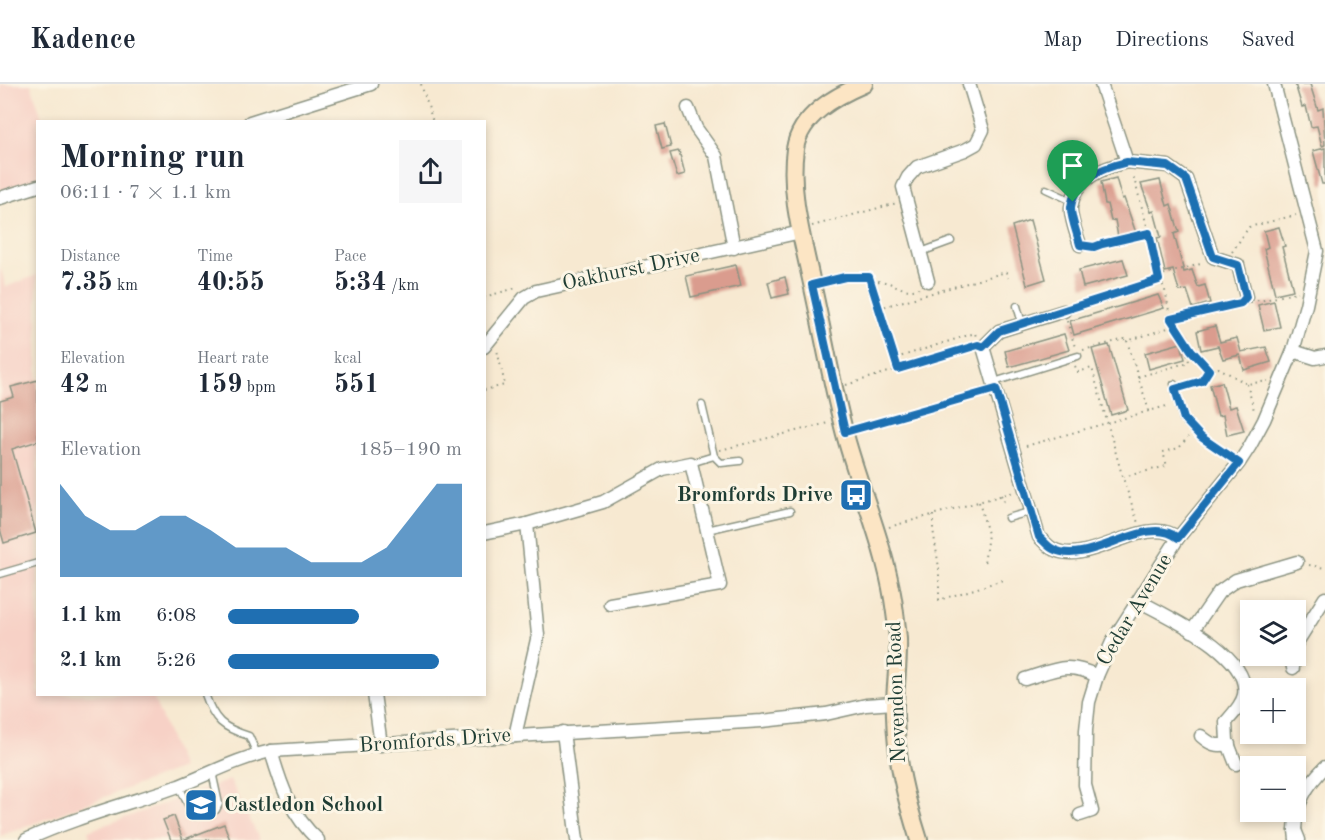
<!DOCTYPE html>
<meta charset="utf-8">
<style>
body{margin:0;font-family:"Old Standard TT",serif;background:#f6f6f7;color:#1f2937;height:100vh;display:flex;flex-direction:column;font-size:22px;white-space:nowrap}
*{box-sizing:border-box;margin:0}
p{font-size:20px;color:#747a83}
.icon{flex:none;width:33px;height:33px;fill:none;stroke:currentColor;stroke-width:2;stroke-linecap:round;stroke-linejoin:round}
.map{position:relative;flex:1;overflow:hidden}
.details{position:absolute;left:36px;top:36px;width:450px;height:576px;display:flex;flex-direction:column;background:#fff;border-radius:0px;box-shadow:0 3px 9px #0003}
.details>*{flex:none}
.buttons{position:absolute;left:1240px;top:516px;display:grid;gap:12px}
.buttons a{display:grid;place-items:center;width:66px;height:66px;border-radius:0px;background:#fff;box-shadow:0 3px 9px #0003;font-size:30px}
.pin{position:absolute;display:grid;place-items:center;width:51px;height:51px;color:#fff;margin:-62px -26px;border-radius:50% 50% 50% 0;rotate:-45deg;box-shadow:0 0 6px #0007}
.pin .icon{rotate:45deg}
.round{display:grid;place-items:center;flex:none;width:63px;height:63px;border-radius:0px;background:#f6f6f7}
.head{display:flex;align-items:center;justify-content:space-between;height:102px;padding:0 24px}
h1{font-size:33px;font-weight:700;line-height:45px}
.metrics{display:grid;grid-template-columns:repeat(3,1fr);gap:9px;height:102px;padding:6px 24px}
.metrics div{display:grid;align-content:center}
.metrics b{font-size:26px;font-weight:700}
.metrics small{font-size:16px;font-weight:400}
.metrics p{font-size:16px}
.chart{height:168px;padding:12px 24px}
.chart p{display:flex;justify-content:space-between}
.chart svg{width:100%;height:108px;margin-top:6px;fill:#1f6fb2;opacity:.7}
ul{padding:0 24px;list-style:none;font-size:20px}
li{display:grid;grid-template-columns:96px 72px 1fr;align-items:center;height:45px}
li i{height:15px;border-radius:8px;background:#1f6fb2}
header{display:flex;align-items:center;gap:36px;box-sizing:border-box;height:84px;padding:0 30px;background:#fff;border-bottom:2px solid #e0e1e3}
header strong{font-size:28px}
nav{display:flex;gap:33px;margin-inline-start:auto;font-size:21px}
.map>svg:first-child{display:block}
.built{fill:#f7d1c6}
.building{fill:#da9c8e}
.lines{fill:none;stroke-linecap:round;stroke-linejoin:round}
.lane-casing{stroke:#8b9382;stroke-width:9}
.street-casing{stroke:#8b9382;stroke-width:15}
.secondary-casing{stroke:#8b9382;stroke-width:20}
.path{stroke:#8b9382;stroke-width:2;stroke-dasharray:1.5 4.5;stroke-linecap:butt}
.lane{stroke:#fff;stroke-width:6}
.street{stroke:#fff;stroke-width:12}
.secondary{stroke:#fce5c4;stroke-width:16}
.route-casing{stroke:#fff;stroke-width:12}
.route{stroke:#1f6fb2;stroke-width:8}
.labels{text-anchor:middle;dominant-baseline:central;stroke-width:6;stroke-linejoin:round;paint-order:stroke}
.street-label{font-size:21px;fill:#1f3d34;stroke:#fcf5e5}
.poi-label{font-size:21px;font-weight:bold;fill:#1f3d34;stroke:#fcf5e5;text-anchor:end}
</style>
<header>
<strong>Kadence</strong>
<nav><a>Map</a><a>Directions</a><a>Saved</a></nav>
</header>
<div class="map">
<svg width="1325" height="756" viewBox="0 0 1325 756">
<rect width="100%" height="100%" fill="#fcf5e5"/>
<filter id="ink" filterUnits="userSpaceOnUse"><feTurbulence type="fractalNoise" baseFrequency=".0167" numOctaves="2"/><feDisplacementMap in="SourceGraphic" scale="12" xChannelSelector="R" yChannelSelector="G"/><feConvolveMatrix kernelMatrix="1 2 1 2 8 2 1 2 1" color-interpolation-filters="sRGB"/></filter>
<filter id="wash" filterUnits="userSpaceOnUse"><feTurbulence type="fractalNoise" baseFrequency=".008" numOctaves="4" result="noise"/><feDisplacementMap in="SourceGraphic" scale="24" xChannelSelector="R" yChannelSelector="G"/><feGaussianBlur stdDeviation="1.35" result="paint"/><feColorMatrix in="noise" values="0 0 0 0 0 0 0 0 0 0 0 0 0 0 0 0 0 1.4 0 .05"/><feComposite in="paint" operator="in"/></filter>
<g filter="url(#wash)">
<rect width="100%" height="100%" fill="#f7e9d1"/>
<g class="built">
<polygon points="0,0 31,0 43,37 38,38 37,96 0,107"/>
<polygon points="0,183 6,203 37,191 38,610 158,611 153,613 182,684 0,752"/>
<polygon points="230,696 260,756 91,756 88,747"/>
</g>
<g id="blocks">
<g class="building">
<polygon points="1295,0 1310,0 1318,26 1323,24 1325,61 1322,62 1317,42 1311,43 1306,22 1302,23"/>
<polygon points="665,40 671,63 662,65 656,42"/>
<polygon points="1325,64 1325,100 1322,100 1313,67"/>
<polygon points="679,67 685,90 677,92 670,69"/>
<polygon points="1116,94 1122,115 1124,114 1136,149 1118,153 1115,136 1111,137 1107,120 1105,120 1101,98"/>
<polygon points="1160,96 1167,122 1171,120 1179,148 1174,150 1184,188 1192,186 1198,203 1205,201 1210,219 1193,224 1187,206 1179,207 1173,186 1165,188 1157,154 1161,153 1154,127 1151,128 1141,100"/>
<polygon points="1030,136 1046,195 1027,201 1012,142"/>
<polygon points="1279,143 1285,162 1282,163 1293,206 1275,210 1264,165 1268,163 1264,147"/>
<polygon points="1123,175 1128,191 1083,203 1079,186"/>
<polygon points="736,181 741,202 691,213 686,192"/>
<polygon points="785,193 789,210 772,214 768,198"/>
<polygon points="1158,211 1164,224 1074,251 1070,237"/>
<polygon points="1274,217 1280,243 1264,246 1258,221"/>
<polygon points="1215,242 1220,258 1237,254 1241,268 1266,263 1271,278 1244,286 1240,271 1223,275 1218,262 1201,266 1197,247"/>
<polygon points="1064,250 1069,266 1009,283 1005,267"/>
<polygon points="1181,259 1185,275 1149,285 1145,269"/>
<polygon points="1109,261 1128,326 1111,331 1092,265"/>
<polygon points="38,296 38,357 12,365 36,449 4,459 0,445 0,317 14,313 11,303"/>
<polygon points="1222,298 1229,324 1236,322 1244,347 1227,351 1223,331 1218,332 1210,301"/>
<polygon points="174,732 183,756 171,756 163,736"/>
<polygon points="224,740 230,756 185,756 185,755"/>
</g>
</g>
</g>
<g filter="url(#ink)">
<use href="#blocks" fill-opacity="0" stroke="#8b9382" stroke-width="1.5"/>
<g class="lines">
<g class="lane-casing">
<g id="lane">
<polyline points="1046,105 1072,117"/>
<polyline points="921,168 951,157"/>
<polyline points="813,201 845,193"/>
<polyline points="1017,222 1022,239"/>
<polyline points="994,298 1078,272"/>
<polyline points="1174,300 1183,335 1201,353 1239,379"/>
<polyline points="714,372 721,379 740,377"/>
<polyline points="691,379 714,372 702,321"/>
<polyline points="1008,434 1033,427"/>
<polyline points="707,446 790,427"/>
<polyline points="0,490 38,479"/>
<path d="M205,610C214,637 223,644 249,652L257,670"/>
<polyline points="179,702 192,729 195,732 216,726 219,720 212,688"/>
</g>
</g>
<g class="street-casing">
<g id="street">
<polyline points="1101,0 1127,78 1168,82 1186,95 1213,173 1238,181 1246,213"/>
<polyline points="688,24 696,44 716,72 734,164"/>
<polyline points="250,38 371,0"/>
<polyline points="0,114 38,102"/>
<path d="M1080,161C1077,151 1070,134 1071,123C1075,94 1102,84 1127,78"/>
<polyline points="928,197 903,103 908,93 917,83 965,66 976,60 983,46 969,0"/>
<path d="M1064,227L999,247L983,263L1039,453C1043,456 1048,463 1053,465C1088,484 1146,428 1178,454"/>
<polyline points="484,263 524,214 536,207 801,148"/>
<polyline points="1293,267 1315,274 1325,272"/>
<polyline points="527,440 603,418 662,385 691,379 720,501 610,520"/>
<polyline points="484,449 527,440 538,551 515,652"/>
<path d="M1139,517C1168,533 1251,570 1244,611C1242,621 1233,630 1226,638L1227,657L1236,680"/>
<polyline points="1192,547 1219,508 1236,496 1297,478"/>
<polyline points="1296,560 1325,514"/>
<polyline points="1291,572 1293,584"/>
<path d="M1025,595C1055,586 1067,577 1097,592"/>
<polyline points="374,610 381,661"/>
<polyline points="563,648 577,756"/>
<path d="M1201,652C1210,660 1216,663 1229,660"/>
<path d="M271,667C281,702 291,731 318,756"/>
<polyline points="1080,731 1092,727 1085,701 1086,646 1089,618 1097,592 1113,556 1178,454 1239,379 1250,362 1264,336 1293,267 1306,221 1317,167 1274,0"/>
<path d="M1295,746C1296,719 1306,702 1325,683"/>
<path d="M26,756C75,733 128,720 179,702C209,690 239,674 271,667L762,637L826,630L866,621L894,619"/>
<polyline points="1296,756 1295,746 1299,756"/>
</g>
</g>
<g class="secondary-casing">
<path id="secondary" d="M864,0C836,12 800,31 795,65C789,108 802,153 811,195C823,248 832,302 846,354C861,408 884,460 893,515C895,528 897,542 898,555C899,581 894,607 895,632C896,676 906,715 919,756"/>
</g>
<g class="path">
<polyline points="421,0 433,38"/>
<polyline points="812,142 897,119"/>
<polyline points="1091,163 1149,149"/>
<polyline points="1232,168 1249,143 1296,131"/>
<polyline points="1158,192 1204,179"/>
<polyline points="854,193 869,193 872,198 898,285"/>
<path d="M1159,196C1169,206 1166,224 1172,236C1181,255 1196,271 1209,286L1219,284L1247,300L1268,297"/>
<path d="M872,198C892,193 902,212 919,204"/>
<polyline points="484,213 516,204"/>
<polyline points="1257,216 1260,217 1298,208"/>
<polyline points="1075,221 1159,196 1149,149 1133,91"/>
<polyline points="879,224 1006,188 1008,194"/>
<polyline points="1171,235 1236,220"/>
<polyline points="1067,237 1075,263"/>
<polyline points="1083,266 1125,255 1127,257"/>
<polyline points="896,274 975,249 976,253"/>
<polyline points="1075,282 1078,288 1092,284 1122,391 1138,439"/>
<polyline points="1138,293 1189,278 1185,257"/>
<polyline points="1247,300 1254,326"/>
<polyline points="846,301 973,262"/>
<polyline points="1183,303 1202,297 1209,286"/>
<polyline points="484,306 505,301 497,266"/>
<polyline points="1149,327 1127,257 1174,242"/>
<polyline points="858,345 985,308"/>
<polyline points="1026,362 1170,321"/>
<polyline points="720,366 828,339"/>
<polyline points="1123,393 1167,382 1163,368 1179,364 1188,353"/>
<polyline points="1001,411 1004,418"/>
<polyline points="979,418 988,450 984,481"/>
<polyline points="933,431 933,445 939,484 939,516 1003,496"/>
<polyline points="889,443 1014,408"/>
<polyline points="1309,481 1325,484"/>
</g>
<use href="#lane" class="lane"/>
<use href="#street" class="street"/>
<use href="#secondary" class="secondary"/>
</g>
</g>
<g class="lines" filter="url(#ink)">
<g class="route-casing">
<path id="route" d="M1127,78L1168,82L1186,95L1213,173L1238,181L1246,213L1241,219L1171,235L1191,266L1209,286L1202,297L1175,305L1184,335L1201,353L1239,379L1178,454C1146,428 1088,484 1053,465C1048,463 1043,456 1039,453L996,305L845,348L812,201L845,193H869L898,285L978,261L983,263L999,247L1159,196L1149,149L1102,160L1094,163L1080,161C1078,152 1070,132 1071,123C1075,94 1102,84 1127,78Z"/>
</g>
<use href="#route" class="route"/>
</g>
<defs>
<g id="bus-square" transform="scale(1.725)"><rect x="-9" y="-9" width="18" height="18" rx="4" fill="#1f6fb2" stroke="#fcf5e5"/><path d="M-5-6H5V4H4V6H2V4H-2V6H-4V4H-5ZM-3.5-4V0h7V-4ZM-3.5 1.2v1.5H-2V1.2ZM2 1.2v1.5H3.5V1.2Z" fill="#fff"/></g>
<g id="school-square" transform="scale(1.725)"><rect x="-9" y="-9" width="18" height="18" rx="4" fill="#1f6fb2" stroke="#fcf5e5"/><path d="M0-5L7-2L0 1L-7-2ZM-4 1L0 2.5L4 1V4Q0 6-4 4Z" fill="#fff"/></g>
</defs>
<g fill-rule="evenodd">
<use href="#bus-square" x="856" y="411"/>
<use href="#school-square" x="201" y="721"/>
</g>
<g class="labels">
<g class="street-label">
<text transform="translate(631 186) rotate(-12)">Oakhurst Drive</text>
<text transform="translate(1135 526) rotate(-59)">Cedar Avenue</text>
<text transform="translate(897 608) rotate(-92)">Nevendon Road</text>
<text transform="translate(435 657) rotate(-4)">Bromfords Drive</text>
</g>
<g class="poi-label">
<text x="833" y="411">Bromfords Drive</text>
<text x="224" y="721" text-anchor="start">Castledon School</text>
</g>
</g>
</svg>
<div class="buttons">
<a><svg class="icon" aria-label="layers" viewBox="0 0 24 24"><path d="M12 4l9 5-9 5-9-5zM3 14l9 5 9-5"/></svg></a>
<a>+</a>
<a>−</a>
</div>
<div class="pin" style="left:1073px;top:118px;background:#1e9e55"><svg class="icon" aria-label="arrive" viewBox="0 0 24 24"><path d="M6 21V4h12l-3 4 3 4H6"/></svg></div>
<section class="details">
<div class="head"><div><h1>Morning run</h1><p>06:11 · 7 × 1.1 km</p></div><a class="round"><svg class="icon" aria-label="share" viewBox="0 0 24 24"><path d="M12 15V3M7 8l5-5 5 5M5 13v7h14v-7"/></svg></a></div>
<div class="metrics">
<div><p>Distance</p><b>7.35<small> km</small></b></div>
<div><p>Time</p><b>40:55</b></div>
<div><p>Pace</p><b>5:34<small> /km</small></b></div>
</div>
<div class="metrics">
<div><p>Elevation</p><b>42<small> m</small></b></div>
<div><p>Heart rate</p><b>159<small> bpm</small></b></div>
<div><p>kcal</p><b>551</b></div>
</div>
<div class="chart"><p><span>Elevation</span>185–190 m</p>
<svg viewBox="0 0 160 44" preserveAspectRatio="none"><path d="M0 44V6L10 19L20 25L30 25L40 19L50 19L60 25L70 32L80 32L90 32L100 38L110 38L120 38L130 32L140 19L150 6L160 6V44z"/></svg>
</div>
<ul>
<li><b>1.1 km</b>6:08<i style="width:56%"></i></li>
<li><b>2.1 km</b>5:26<i style="width:90%"></i></li>
</ul>
</section>
</div>
